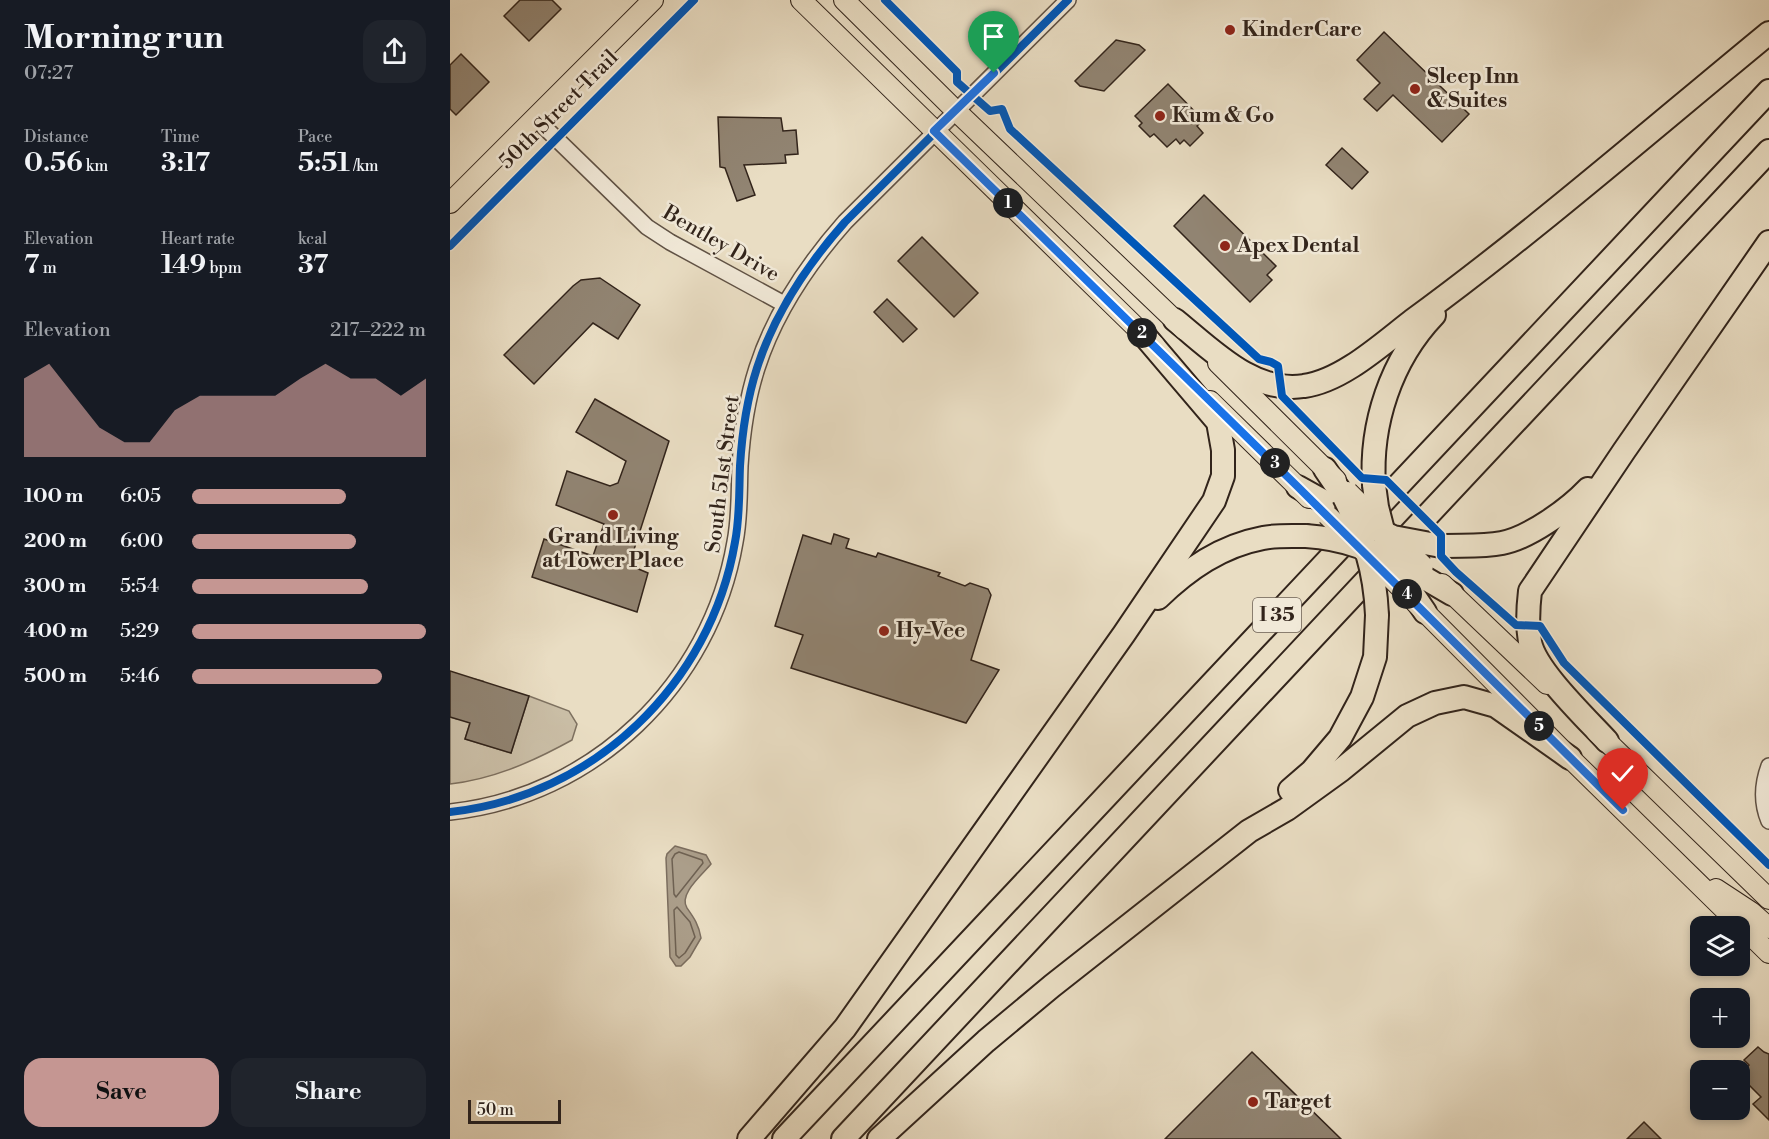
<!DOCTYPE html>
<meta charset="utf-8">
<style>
body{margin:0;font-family:"Libre Bodoni",serif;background:#20242c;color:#f1f3f6;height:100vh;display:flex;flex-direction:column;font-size:22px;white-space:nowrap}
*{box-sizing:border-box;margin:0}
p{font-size:20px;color:#9ea1a6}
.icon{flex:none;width:33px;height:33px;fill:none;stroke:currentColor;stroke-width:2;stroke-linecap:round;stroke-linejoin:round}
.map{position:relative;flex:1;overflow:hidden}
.drawer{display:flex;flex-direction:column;background:#171b24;width:450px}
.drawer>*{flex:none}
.controls{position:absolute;left:1240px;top:916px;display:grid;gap:12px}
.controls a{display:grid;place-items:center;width:60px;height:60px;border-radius:12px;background:#171b24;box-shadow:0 3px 9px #0003;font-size:30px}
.scale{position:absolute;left:18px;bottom:15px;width:93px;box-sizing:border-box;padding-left:6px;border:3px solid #32241b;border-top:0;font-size:16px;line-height:21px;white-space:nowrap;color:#32241b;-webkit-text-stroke:4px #f1e9d8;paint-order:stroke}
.pin{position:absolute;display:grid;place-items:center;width:51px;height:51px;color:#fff;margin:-62px -26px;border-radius:50% 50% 50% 0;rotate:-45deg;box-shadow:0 0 6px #0007}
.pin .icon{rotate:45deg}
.km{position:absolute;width:30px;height:30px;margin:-15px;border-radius:50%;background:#222;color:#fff;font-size:16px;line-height:30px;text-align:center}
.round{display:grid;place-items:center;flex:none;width:63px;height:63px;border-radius:18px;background:#20242c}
.headline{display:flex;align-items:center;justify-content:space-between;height:102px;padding:0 24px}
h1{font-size:33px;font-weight:800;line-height:45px}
.stats{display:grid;grid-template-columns:repeat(3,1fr);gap:9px;height:102px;padding:6px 24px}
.stats div{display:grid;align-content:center}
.stats b{font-size:26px;font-weight:800}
.stats small{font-size:16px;font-weight:400}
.stats p{font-size:16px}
.chart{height:168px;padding:12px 24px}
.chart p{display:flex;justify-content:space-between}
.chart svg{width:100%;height:108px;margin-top:6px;fill:#c59692;opacity:.7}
.primary-button{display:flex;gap:12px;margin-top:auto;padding:12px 24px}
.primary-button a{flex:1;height:69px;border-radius:18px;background:#c59692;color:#111;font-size:24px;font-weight:800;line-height:69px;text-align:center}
.primary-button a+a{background:#20242c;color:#f1f3f6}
ul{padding:0 24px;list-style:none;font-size:20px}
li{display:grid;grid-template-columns:96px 72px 1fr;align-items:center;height:45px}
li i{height:15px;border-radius:8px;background:#c59692}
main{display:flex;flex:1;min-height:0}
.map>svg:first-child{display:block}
.green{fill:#cabea6;stroke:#7e7160;stroke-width:1.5}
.water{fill:#ab9e8a;stroke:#7b6d5e;stroke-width:1.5}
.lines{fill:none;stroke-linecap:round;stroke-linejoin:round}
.shore{stroke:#6e6152;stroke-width:1.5}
.building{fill:#918472;stroke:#32241b;stroke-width:1.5}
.minor-casing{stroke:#605245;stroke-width:18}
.major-casing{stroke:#32241b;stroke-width:22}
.highway-casing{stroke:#32241b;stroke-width:26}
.minor{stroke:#f1e9d8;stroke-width:15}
.major{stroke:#e9ddc3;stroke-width:20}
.highway{stroke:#e9ddc3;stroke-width:22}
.major-bridge-casing{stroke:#32241b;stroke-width:22;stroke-linecap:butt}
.highway-bridge-casing{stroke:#32241b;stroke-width:26;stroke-linecap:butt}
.major-bridge{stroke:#e9ddc3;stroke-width:20}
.highway-bridge{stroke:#e9ddc3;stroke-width:22}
.cycleway-casing{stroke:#f1e9d8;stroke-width:11}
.cycleway{stroke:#0057b8;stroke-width:8}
.route-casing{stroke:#fff;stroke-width:12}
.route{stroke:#1a73e8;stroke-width:8}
.poi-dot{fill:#8f2418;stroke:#f1e9d8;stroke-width:2}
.labels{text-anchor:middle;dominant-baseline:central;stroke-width:5;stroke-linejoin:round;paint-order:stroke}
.shield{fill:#f1e9d8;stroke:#6b5f54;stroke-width:1.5}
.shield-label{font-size:20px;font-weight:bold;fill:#32241b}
.poi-label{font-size:21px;font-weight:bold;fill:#32241b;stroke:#f1e9d8;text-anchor:start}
.street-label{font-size:21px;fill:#32241b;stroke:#f1e9d8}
</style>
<main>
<section class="drawer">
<div class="headline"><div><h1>Morning run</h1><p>07:27</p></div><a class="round"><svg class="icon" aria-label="share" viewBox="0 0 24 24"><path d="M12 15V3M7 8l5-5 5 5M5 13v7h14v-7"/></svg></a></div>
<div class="stats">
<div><p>Distance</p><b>0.56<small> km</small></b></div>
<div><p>Time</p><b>3:17</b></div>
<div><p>Pace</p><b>5:51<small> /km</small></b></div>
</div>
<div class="stats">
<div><p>Elevation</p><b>7<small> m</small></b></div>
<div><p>Heart rate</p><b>149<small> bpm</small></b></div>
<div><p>kcal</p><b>37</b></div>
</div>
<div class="chart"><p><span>Elevation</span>217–222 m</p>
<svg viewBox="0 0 160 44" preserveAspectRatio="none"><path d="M0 44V12L10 6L20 19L30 32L40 38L50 38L60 25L70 19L80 19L90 19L100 19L110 12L120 6L130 12L140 12L150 19L160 12V44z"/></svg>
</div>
<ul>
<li><b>100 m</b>6:05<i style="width:66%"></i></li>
<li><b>200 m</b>6:00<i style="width:70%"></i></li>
<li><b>300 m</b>5:54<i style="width:75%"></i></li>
<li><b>400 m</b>5:29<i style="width:100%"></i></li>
<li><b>500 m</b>5:46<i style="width:81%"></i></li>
</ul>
<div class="primary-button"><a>Save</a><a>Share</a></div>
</section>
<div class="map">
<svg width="1319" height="1139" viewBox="0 0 1319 1139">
<rect width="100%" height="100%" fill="#e9ddc3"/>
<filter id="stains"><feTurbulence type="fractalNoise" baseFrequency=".00333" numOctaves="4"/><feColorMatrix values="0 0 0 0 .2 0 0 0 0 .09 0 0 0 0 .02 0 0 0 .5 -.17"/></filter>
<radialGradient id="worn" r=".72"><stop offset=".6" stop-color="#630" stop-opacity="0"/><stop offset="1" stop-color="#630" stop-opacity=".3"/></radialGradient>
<path class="green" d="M20,678L33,681L15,739L61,753L79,696L119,711L127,724L122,740C84,761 44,779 0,784V717L7,719Z"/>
<path class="water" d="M225,846L256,855L261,864C253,874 228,894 237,908C244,918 249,925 251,938L240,957L231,966H226L220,957L216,858L217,854Z"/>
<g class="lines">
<g class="shore">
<polygon points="229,852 252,860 253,863 226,897 224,894 222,859 225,854"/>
<polygon points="227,907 240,922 245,937 235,953 229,958 226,955 224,910"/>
</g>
</g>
<g class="building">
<polygon points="70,0 102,0 111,9 79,41 54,16"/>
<polygon points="934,32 1019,114 992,142 943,95 927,111 914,99 930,83 907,60"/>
<polygon points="666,40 689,45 695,50 654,91 630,86 625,81"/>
<polygon points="11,54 39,82 6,115 0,109 0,65"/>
<polygon points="718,84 753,120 747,126 753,133 740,146 734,140 730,144 726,139 717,147 704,134 700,137 689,126 692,123 685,116"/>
<polygon points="268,117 331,118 333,131 346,130 348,154 335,155 336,163 294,165 305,195 287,201 275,168 270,167"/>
<polygon points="892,148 918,172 902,189 876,165"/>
<polygon points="754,195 826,266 817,275 822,280 800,302 724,226"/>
<polygon points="472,237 528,293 504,317 448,261"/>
<polygon points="150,278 190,305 168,339 143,323 84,384 54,355 123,286 131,280"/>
<polygon points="437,299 467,329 453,342 424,312"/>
<polygon points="145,399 219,441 179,565 198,573 187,612 82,577 94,539 143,556 154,524 106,505 117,471 160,486 168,483 176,461 126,432"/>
<polygon points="384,534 399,539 396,548 426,557 428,553 490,573 488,576 515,586 520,583 538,589 541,595 521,660 549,670 516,723 341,668 353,635 325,626 353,535 381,544"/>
<polygon points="0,671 79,696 61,753 15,739 20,723 0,717"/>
<polygon points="1308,1047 1314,1052 1319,1054 1319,1120 1303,1104 1311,1097 1290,1076 1299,1065 1294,1060"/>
<polygon points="802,1052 891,1139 715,1139"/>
<polygon points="1194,1122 1211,1139 1177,1139"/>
</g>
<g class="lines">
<g class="minor-casing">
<g id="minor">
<polyline points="85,118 197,227 220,242 334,304"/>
<path d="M1319,766C1312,785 1311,802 1319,821"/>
<path d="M0,812C143,797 261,684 285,542C290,517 289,491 290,466C292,433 297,399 307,368C325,312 357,265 395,222L618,0"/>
</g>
</g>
<g class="major-casing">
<g id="major">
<polyline points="351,0 705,346"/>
<polyline points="394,0 505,110 735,330"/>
<polyline points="0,203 203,0"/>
<polyline points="768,363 886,480"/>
<polyline points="760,401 859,498"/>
<polyline points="992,584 1097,684"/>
<polyline points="965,602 1120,758 1319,953"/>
<polyline points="1146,731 1319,899"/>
<polyline points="1266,889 1301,912 1319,928"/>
</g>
</g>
<g class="highway-casing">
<g id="highway">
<path d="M725,320C761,349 803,394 854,386C892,381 932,344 962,321C1085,231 1201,130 1319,33"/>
<polyline points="875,469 894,497"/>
<path d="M924,485C920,424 941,360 984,315"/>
<polyline points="848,487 884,507"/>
<path d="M991,546C1011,545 1032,547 1052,543C1079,538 1119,509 1138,489"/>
<polyline points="966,573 1002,594"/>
<polyline points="956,584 975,612"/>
<path d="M708,598C738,569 771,546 813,538C827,535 842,536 856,536"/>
<path d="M1157,741C1137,719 1085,670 1080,642C1077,625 1078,608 1080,591L1174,451L1319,242"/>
<polyline points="840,790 862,771 890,738 912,697 925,657 927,615"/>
<polyline points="299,1139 395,1028 674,634 764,501 773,476 773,450 768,422 694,335"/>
<polyline points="334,1139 1319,91"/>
<polyline points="393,1139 1319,151"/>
<polyline points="429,1139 536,1041 602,986 799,831 837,809 891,770 957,716 985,703 1014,697 1046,706 1120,758"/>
</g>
</g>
<use href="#minor" class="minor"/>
<use href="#major" class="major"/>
<use href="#highway" class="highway"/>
<g class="major-bridge-casing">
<g id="major-bridge">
<polyline points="898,492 932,526"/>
<polyline points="877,515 951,588"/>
<polyline points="943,537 973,566"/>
</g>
</g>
<g class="highway-bridge-casing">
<g id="highway-bridge">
<polyline points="924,485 927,507 936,542"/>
<path d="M894,497C914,537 925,569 927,615"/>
<polyline points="901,517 943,537 991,546"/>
<path d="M856,536C902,539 926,553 966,573"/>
</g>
</g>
<use href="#major-bridge" class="major-bridge"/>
<use href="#highway-bridge" class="highway-bridge"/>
<g class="cycleway-casing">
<g id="cycleway">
<polyline points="435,0 507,72 507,82 540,111 552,109 560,129 809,359 821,362 828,366 832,396 912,478 936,480 991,535 991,556 1006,572 1066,625 1090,626 1114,663 1319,865"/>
<polyline points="0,246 244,0"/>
<path d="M0,812C143,797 261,684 285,542C290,517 289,491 290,466C292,433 297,399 307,368C325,312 357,265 395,222L618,0"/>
</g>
</g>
<use href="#cycleway" class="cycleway"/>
</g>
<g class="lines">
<g class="route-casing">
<polyline id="route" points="544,73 484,131 848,487 1173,810"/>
</g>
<use href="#route" class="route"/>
</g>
<g class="poi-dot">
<circle cx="780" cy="30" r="6"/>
<circle cx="965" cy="89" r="6"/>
<circle cx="710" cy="116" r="6"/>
<circle cx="775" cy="246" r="6"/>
<circle cx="163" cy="515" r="6"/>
<circle cx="434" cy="631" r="6"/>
<circle cx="803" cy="1102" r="6"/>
</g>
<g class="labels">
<rect class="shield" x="803" y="598" width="48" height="34" rx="4.5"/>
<g class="shield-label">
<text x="827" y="615">I 35</text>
</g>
<g class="poi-label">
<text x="792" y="30">KinderCare</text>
<text x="977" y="77">Sleep Inn<tspan x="977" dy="24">&amp; Suites</tspan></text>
<text x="722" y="116">Kum &amp; Go</text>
<text x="787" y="246">Apex Dental</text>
<text x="163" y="537" text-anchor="middle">Grand Living<tspan x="163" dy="24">at Tower Place</tspan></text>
<text x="446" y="631">Hy-Vee</text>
<text x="815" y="1102">Target</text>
</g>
<g class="street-label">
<text transform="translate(109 110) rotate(-45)">50th Street Trail</text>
<text transform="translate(271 244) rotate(30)">Bentley Drive</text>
<text transform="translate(273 474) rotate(-83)">South 51st Street</text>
</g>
</g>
<rect width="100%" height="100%" filter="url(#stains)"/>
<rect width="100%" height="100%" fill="url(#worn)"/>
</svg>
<div class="controls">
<a><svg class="icon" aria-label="layers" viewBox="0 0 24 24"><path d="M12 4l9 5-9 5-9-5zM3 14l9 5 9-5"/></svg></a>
<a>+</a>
<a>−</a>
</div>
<div class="scale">50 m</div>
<div class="pin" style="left:544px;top:73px;background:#1e9e55"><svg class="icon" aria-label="arrive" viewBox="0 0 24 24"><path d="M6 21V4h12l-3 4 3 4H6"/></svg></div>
<div class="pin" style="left:1173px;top:810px;background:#d93025"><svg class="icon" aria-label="check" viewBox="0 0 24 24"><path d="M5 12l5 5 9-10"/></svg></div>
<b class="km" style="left:558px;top:203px">1</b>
<b class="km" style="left:692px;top:333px">2</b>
<b class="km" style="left:825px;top:463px">3</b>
<b class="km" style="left:957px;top:594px">4</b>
<b class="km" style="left:1089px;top:726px">5</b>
</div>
</main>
